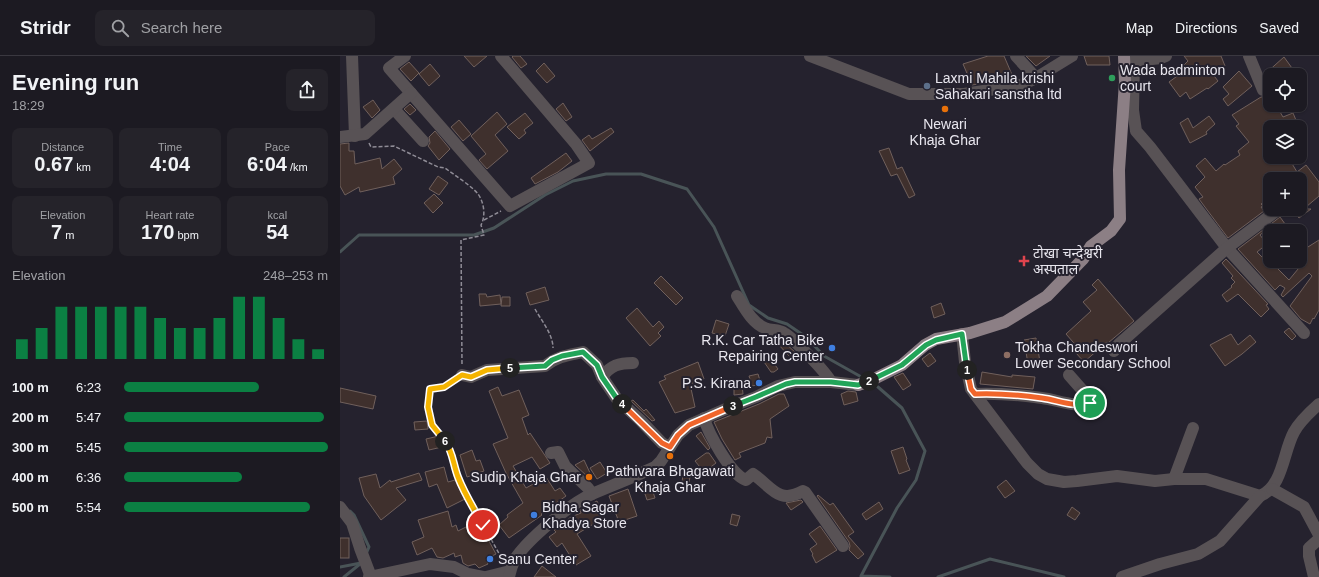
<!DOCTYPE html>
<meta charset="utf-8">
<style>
body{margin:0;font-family:Arial,"Noto Sans Devanagari",sans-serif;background:#25232a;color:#f1f3f6;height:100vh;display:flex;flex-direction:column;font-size:15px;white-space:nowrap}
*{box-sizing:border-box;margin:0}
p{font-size:13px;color:#a0a1a5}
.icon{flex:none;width:22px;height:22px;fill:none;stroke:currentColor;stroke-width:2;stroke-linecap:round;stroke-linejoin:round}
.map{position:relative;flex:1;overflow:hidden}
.details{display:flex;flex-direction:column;background:#1c1a22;width:340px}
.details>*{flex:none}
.controls{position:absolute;left:923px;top:12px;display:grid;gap:8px}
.controls a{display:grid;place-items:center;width:44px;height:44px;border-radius:8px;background:#1c1a22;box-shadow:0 1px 3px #0004,0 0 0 1px #3a3840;font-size:20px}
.pin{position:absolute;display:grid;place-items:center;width:34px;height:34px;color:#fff;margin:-17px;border:2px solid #fff;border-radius:50%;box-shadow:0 1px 4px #0007}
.km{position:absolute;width:20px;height:20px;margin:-10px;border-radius:50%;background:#222;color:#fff;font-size:11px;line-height:20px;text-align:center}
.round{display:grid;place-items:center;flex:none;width:42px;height:42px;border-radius:8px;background:#25232a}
.summary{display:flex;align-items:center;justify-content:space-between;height:68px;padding:0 12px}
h1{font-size:22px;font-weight:700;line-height:30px}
.metrics{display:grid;grid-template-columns:repeat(3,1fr);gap:6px;height:68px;padding:4px 12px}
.metrics div{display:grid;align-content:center;border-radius:8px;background:#25232a;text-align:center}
.metrics b{font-size:20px;font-weight:700}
.metrics small{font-size:11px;font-weight:400}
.metrics p{font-size:11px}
.chart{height:112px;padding:8px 12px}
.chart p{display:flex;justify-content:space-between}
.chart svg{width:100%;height:72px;margin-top:4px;stroke:#0b8043;stroke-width:6}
ul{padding:0 12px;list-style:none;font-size:13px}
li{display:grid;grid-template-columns:64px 48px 1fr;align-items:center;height:30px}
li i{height:10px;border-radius:5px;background:#0b8043}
header{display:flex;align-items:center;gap:24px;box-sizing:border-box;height:56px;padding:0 20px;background:#1c1a22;border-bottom:1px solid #3a3840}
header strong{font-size:19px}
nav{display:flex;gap:22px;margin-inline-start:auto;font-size:14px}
.search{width:280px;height:36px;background:#25232a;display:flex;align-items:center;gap:10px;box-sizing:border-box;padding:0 14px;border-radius:8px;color:#a0a1a5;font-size:15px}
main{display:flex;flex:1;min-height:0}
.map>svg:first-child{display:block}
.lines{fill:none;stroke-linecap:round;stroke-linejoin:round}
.stream{stroke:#495457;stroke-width:3}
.building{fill:#3f302d;stroke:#70605c}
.path{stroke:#8f8c96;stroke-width:1.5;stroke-dasharray:4 2;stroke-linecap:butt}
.minor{stroke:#585255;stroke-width:12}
.major{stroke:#8c7f85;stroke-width:12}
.split-1-casing{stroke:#fff;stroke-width:8}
.split-2-casing{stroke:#fff;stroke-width:8}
.split-3-casing{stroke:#fff;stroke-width:8}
.split-4-casing{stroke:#fff;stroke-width:8}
.split-5-casing{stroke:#fff;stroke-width:8}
.split-6-casing{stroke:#fff;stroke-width:8}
.split-7-casing{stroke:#fff;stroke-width:8}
.split-1{stroke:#f0652b;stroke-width:5}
.split-2{stroke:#22a559;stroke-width:5}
.split-3{stroke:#22a559;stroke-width:5}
.split-4{stroke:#f0652b;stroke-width:5}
.split-5{stroke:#22a559;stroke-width:5}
.split-6{stroke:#f5b400;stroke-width:5}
.split-7{stroke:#f5b400;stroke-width:5}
.leisure-dot{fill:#2e9e5b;stroke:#25222e;stroke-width:1.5}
.service-dot{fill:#5c6f8a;stroke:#25222e;stroke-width:1.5}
.food-dot{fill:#e8710a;stroke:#25222e;stroke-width:1.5}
.health-dot{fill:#e0444e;stroke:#25222e;stroke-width:1.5}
.shop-dot{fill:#3f7fe0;stroke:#25222e;stroke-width:1.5}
.education-dot{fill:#8d6e63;stroke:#25222e;stroke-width:1.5}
.labels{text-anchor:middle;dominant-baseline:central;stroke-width:4;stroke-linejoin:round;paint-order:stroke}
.poi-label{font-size:14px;fill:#e8e6ee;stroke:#25222e;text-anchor:start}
</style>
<header>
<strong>Stridr</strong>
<div class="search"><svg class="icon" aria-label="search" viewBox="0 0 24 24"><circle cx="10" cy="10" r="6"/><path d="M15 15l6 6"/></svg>Search here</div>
<nav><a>Map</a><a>Directions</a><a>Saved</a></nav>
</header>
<main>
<section class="details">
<div class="summary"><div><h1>Evening run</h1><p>18:29</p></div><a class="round"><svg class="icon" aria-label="share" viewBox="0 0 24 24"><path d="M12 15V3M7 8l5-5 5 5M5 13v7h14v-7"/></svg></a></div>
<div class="metrics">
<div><p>Distance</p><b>0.67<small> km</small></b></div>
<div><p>Time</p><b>4:04</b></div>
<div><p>Pace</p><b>6:04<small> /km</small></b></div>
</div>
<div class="metrics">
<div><p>Elevation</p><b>7<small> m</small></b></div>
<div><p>Heart rate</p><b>170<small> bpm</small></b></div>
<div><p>kcal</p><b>54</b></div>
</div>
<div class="chart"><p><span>Elevation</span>248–253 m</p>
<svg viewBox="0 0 160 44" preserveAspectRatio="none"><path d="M5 44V32M15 44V25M25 44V12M35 44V12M45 44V12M55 44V12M65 44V12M75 44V19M85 44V25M95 44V25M105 44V19M115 44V6M125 44V6M135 44V19M145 44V32M155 44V38"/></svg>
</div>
<ul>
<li><b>100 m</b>6:23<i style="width:66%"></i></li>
<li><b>200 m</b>5:47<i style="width:98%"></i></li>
<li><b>300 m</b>5:45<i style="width:100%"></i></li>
<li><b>400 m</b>6:36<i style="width:58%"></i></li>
<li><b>500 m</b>5:54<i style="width:91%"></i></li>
</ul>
</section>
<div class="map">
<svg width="979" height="521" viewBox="0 0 979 521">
<rect width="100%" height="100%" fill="#25222e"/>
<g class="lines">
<g class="stream">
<polyline points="0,196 19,179 134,179 154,172 205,139 233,125 266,118 301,118 347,133 374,171 409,249 428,262 447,268 466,281 484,300 525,323"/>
<polyline points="532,327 538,331 562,352 585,395 576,424 557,452 521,520 550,521"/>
<polyline points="10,455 14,459 29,491 26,498"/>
<polyline points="0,511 21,507"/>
<polyline points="4,521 20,508"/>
<polyline points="598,521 650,503 724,521"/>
</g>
</g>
<g class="building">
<polygon points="124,0 147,0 134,11"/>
<polygon points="173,0 180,0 187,8 181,12 172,1"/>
<polygon points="648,0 664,0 673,21 665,24 632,29 623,8"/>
<polygon points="686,0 710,0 696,10"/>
<polygon points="744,0 769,0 770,9 747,9"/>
<polygon points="844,0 881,0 885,10 871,16 878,25 868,33 867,32 850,43 846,36 840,41 829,26 847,13 844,9 848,5"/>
<polygon points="944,1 957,19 930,19 930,31 925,18"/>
<polygon points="69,6 79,17 71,25 60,13"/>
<polygon points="204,7 215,20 207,27 196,15"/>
<polygon points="90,8 100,20 89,30 79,18"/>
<polygon points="899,15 912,30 888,50 883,43 889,38 883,31"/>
<polygon points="930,36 930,49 936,49 943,61 953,57 958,69 953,71 930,71 930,101 948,101 957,116 966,109 979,126 979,140 966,151 968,153 971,153 959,162 951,153 960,153 960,123 930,123 930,141 921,148 923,150 921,151 924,155 888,182 859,143 863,141 855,131 865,121 856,110 865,102 876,115 884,108 885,109 900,99 898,95 909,86 896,70 899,68 892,59 921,41 926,41"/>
<polygon points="33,44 40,54 32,62 23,51"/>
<polygon points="223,47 232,61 226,65 216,53"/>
<polygon points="70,48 76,54 70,59 64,53"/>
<polygon points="157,56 167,68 155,79 168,95 147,113 139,104 146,98 131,80"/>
<polygon points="185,57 193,67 184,74 186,77 179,83 167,71"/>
<polygon points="869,60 875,68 866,76 867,78 850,87 840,67 848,62 853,72"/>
<polygon points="119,64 131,78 123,85 111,71"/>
<polygon points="271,72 274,76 250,95 242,84 249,79 252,83"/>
<polygon points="95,75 110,93 99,104 88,90 90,87 89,81"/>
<polygon points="9,87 9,95 14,95 15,108 40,102 42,113 54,103 62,113 53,121 55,128 20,136 19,131 5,139 0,130 0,88"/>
<polygon points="549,92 557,113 562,111 575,139 569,142 557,118 551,120 539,95"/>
<polygon points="226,97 232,105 218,116 195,128 191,122"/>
<polygon points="98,120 108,127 99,139 89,133"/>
<polygon points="94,138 103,147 93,157 84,147"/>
<polygon points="940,161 948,172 943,175 935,175 931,170 920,179 927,188 917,196 927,206 929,205 944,205 936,211 949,224 963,207 960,204 960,196 979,184 979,254 974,263 973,262 970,268 961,263 950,250 972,220 969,217 943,241 941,239 945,232 940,229 935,234 898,193"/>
<polygon points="886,203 928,248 926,249 929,253 921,261 898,238 887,246 882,239 892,231 891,230 895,226 891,222 893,220 882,207"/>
<polygon points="321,220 343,242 336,249 314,227"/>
<polygon points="758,223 794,265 768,287 767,286 744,306 736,297 740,294 726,278 751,255 743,246 757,234 752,229"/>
<polygon points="205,231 209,244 190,249 186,237"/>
<polygon points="139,238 146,238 147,241 160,239 161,248 140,250"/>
<polygon points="162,241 170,241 170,250 161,250"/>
<polygon points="601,247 605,258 594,262 591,251"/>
<polygon points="297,252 313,271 319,265 324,271 318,277 321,280 310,290 286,262"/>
<polygon points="376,264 389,268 385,280 372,277"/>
<polygon points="949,272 956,280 952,284 944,276"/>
<polygon points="891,278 898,289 910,279 916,286 902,298 885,310 870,289"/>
<polygon points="696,282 700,306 688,308 684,284"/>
<polygon points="440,283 444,286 456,297 451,302 436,286"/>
<polygon points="590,297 596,305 588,311 582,303"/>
<polygon points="428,299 438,313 434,316 431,316 422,303"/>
<polygon points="358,306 364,323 350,328 355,351 335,357 319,326 326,323 324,320"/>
<polygon points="642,316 672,321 672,319 695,321 693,333 640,328"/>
<polygon points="563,317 571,329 563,334 554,321"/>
<polygon points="418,318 421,328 412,330 409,320"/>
<polygon points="402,329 403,338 394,339 394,330"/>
<polygon points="158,331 162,340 179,334 189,359 182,362 188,379 190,377 210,407 200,413 192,401 173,410 186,432 206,421 215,435 220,432 226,440 201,458 202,459 169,482 159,469 168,461 167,459 183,447 166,417 153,388 168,382 149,335"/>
<polygon points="0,332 36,340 33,353 0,346"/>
<polygon points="508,335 516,336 518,345 504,349 501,338"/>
<polygon points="439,338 444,338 449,350 430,363 432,382 427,381 425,387 399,397 401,401 395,404 382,383 374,366 419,348"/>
<polygon points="293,344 304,355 306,353 315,364 312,365 291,345"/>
<polygon points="87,365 88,373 75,374 74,366"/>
<polygon points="361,376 370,392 368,394 356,380"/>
<polygon points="99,380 102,391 89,394 86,383"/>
<polygon points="563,391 567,403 566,404 570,414 559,418 551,395"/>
<polygon points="132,394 136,405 140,404 144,415 127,421 120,399"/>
<polygon points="366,397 369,397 376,407 364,416 355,405"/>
<polygon points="244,404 251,419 248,421 235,409"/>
<polygon points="260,406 267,417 257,423 250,412"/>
<polygon points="104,411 108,426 115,424 125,443 107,452 97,428 89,431 85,416"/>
<polygon points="79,417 82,424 56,432 66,444 41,464 24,440 19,422 36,418 40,432 50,424 51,426"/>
<polygon points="343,419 350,420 349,428 342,426"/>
<polygon points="666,424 675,435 665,442 657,431"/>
<polygon points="310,427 315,442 307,444 302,429"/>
<polygon points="288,433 297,460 279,466 269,440"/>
<polygon points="478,439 490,449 493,447 514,476 508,480 524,498 518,503 509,494 510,490 509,486 477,440"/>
<polygon points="461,444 463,446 451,454 446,447"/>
<polygon points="257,445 267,467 256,471 255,467 237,478 251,500 236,509 222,487 217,491 209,481 216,476 214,474 231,461 241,457 240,454"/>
<polygon points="539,446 543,453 526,464 522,458"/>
<polygon points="732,451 740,457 735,464 727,459"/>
<polygon points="108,455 112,471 116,469 118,475 138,465 156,498 146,503 148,508 139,512 135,508 128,510 123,507 121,499 115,501 114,497 103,502 97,501 92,492 77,499 72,486 84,481 78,464"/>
<polygon points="392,458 400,460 397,470 390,468"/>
<polygon points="480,470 497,494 476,507 472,499 473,498 470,493 477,488 469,478"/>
<rect x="0" y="482" width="9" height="20"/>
<polygon points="202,510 216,521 194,521"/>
</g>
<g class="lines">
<g class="path">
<path d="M29,87L31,91L54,90L98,111L105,112C113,118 133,131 138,138C144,146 146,160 141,169L144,179L121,184L122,310"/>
<polyline points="144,164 161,155"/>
<path d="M195,253C201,264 213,278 213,292"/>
<polyline points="114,325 104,331 90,333 88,351 92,369 111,394 118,419 125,436 162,503"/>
</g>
<g class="minor">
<polyline points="12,0 15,80"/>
<polyline points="65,0 49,12 170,150 249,107 236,88 161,0"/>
<polyline points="470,0 569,38 624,38 681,29 696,22 732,0"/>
<polyline points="676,0 696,22"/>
<polyline points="792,0 794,5 793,54 796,75 810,91 887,192 964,277"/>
<polyline points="909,0 923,34"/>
<polyline points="794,5 821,2 826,0"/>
<polyline points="54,53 83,85"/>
<polyline points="0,81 25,78 71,37"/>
<path d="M397,240C404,251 412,267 425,272C431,275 438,273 444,277C453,282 486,316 491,326"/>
<path d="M622,278L625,306L631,333L687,407L698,418L707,423L724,426L737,425L777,420L815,425L834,423H866L920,440C943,431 943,396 954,376C960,365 970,356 979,348"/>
<polyline points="774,295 779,288 887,192 939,153"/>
<path d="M122,319L131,321L147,314L205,310C217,300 229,299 243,296L257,309L262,321L277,343L300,364L322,387L330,391"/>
<path d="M262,321C271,309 279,307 293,307"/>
<path d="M635,338C657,337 680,339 702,342C718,344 735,352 751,347V344L729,319"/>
<path d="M364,362C368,377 391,419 406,424L413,418C431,430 438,449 463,435L465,436L503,490"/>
<polyline points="211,397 218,396 225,410 248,432 252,438"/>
<polyline points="834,423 853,372"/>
<polyline points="932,433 964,451 979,479"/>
<polyline points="0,451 12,467 20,492 31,521"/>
<polyline points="29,521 90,508 114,511 128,518 143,521"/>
<polyline points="146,521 170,515"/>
<path d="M169,521C170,515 172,509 175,503C188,483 230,448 252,438C273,429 294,421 315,411L321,405L338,379L349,369L388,352L416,341L438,330L455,326H491L518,329"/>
<polyline points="782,521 820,508 858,498 880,485 920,440"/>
<polyline points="974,521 969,500 969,492 979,483"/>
</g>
<polyline class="major" points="518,329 530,325 562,309 585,289 596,283 630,277 665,266 707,240 743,203 751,190 771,175 780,163 779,114 785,26 784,0"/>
</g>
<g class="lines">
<g class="split-1-casing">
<path id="split-1" d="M627,314L631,333L635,338C657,337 680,339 702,342C718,344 735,352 750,347"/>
</g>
<g class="split-2-casing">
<polyline id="split-2" points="529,325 562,309 586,289 596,284 622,278 627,314"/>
</g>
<g class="split-3-casing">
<polyline id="split-3" points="393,350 416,341 446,328 455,326 491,326 518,329 529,325"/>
</g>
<g class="split-4-casing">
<polyline id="split-4" points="282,348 322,387 330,391 338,379 349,369 393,350"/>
</g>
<g class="split-5-casing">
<polyline id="split-5" points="170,312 205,310 212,304 222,300 243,296 257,309 262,321 277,343 282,348"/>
</g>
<g class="split-6-casing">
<polyline id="split-6" points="105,385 92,369 88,351 90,333 104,331 122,319 131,321 147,314 170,312"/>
</g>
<g class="split-7-casing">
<path id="split-7" d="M105,385C113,396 113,408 118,421C124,437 134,453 143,469"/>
</g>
<use href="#split-1" class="split-1"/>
<use href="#split-2" class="split-2"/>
<use href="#split-3" class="split-3"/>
<use href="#split-4" class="split-4"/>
<use href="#split-5" class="split-5"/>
<use href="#split-6" class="split-6"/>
<use href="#split-7" class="split-7"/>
</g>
<circle class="leisure-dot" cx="772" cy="22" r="4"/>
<circle class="service-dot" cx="587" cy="30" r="4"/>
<g class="food-dot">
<circle cx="605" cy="53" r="4"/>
<circle cx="330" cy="400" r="4"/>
<circle cx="249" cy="421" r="4"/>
</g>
<path class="health-dot" d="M682 199h4v4h4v4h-4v4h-4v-4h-4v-4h4z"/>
<g class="shop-dot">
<circle cx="492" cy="292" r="4"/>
<circle cx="419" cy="327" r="4"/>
<circle cx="194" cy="459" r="4"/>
<circle cx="150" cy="503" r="4"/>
</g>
<circle class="education-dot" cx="667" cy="299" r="4"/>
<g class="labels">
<g class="poi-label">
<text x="780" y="14">Wada badminton<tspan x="780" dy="16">court</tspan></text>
<text x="595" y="22">Laxmi Mahila krishi<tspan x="595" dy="16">Sahakari sanstha ltd</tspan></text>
<text x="605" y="68" text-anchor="middle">Newari<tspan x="605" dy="16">Khaja Ghar</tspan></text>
<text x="693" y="197">टोखा चन्देश्वरी<tspan x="693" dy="16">अस्पताल</tspan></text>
<text x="484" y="284" text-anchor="end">R.K. Car Tatha Bike<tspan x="484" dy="16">Repairing Center</tspan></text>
<text x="675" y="291">Tokha Chandeswori<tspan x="675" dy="16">Lower Secondary School</tspan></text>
<text x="411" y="327" text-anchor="end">P.S. Kirana</text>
<text x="330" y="415" text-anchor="middle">Pathivara Bhagawati<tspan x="330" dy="16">Khaja Ghar</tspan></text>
<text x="241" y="421" text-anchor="end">Sudip Khaja Ghar</text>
<text x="202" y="451">Bidha Sagar<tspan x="202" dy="16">Khadya Store</tspan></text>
<text x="158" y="503">Sanu Center</text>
</g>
</g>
</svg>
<div class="controls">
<a><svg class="icon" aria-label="locate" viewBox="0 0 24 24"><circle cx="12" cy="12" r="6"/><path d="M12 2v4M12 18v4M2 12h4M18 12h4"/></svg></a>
<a><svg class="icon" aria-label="layers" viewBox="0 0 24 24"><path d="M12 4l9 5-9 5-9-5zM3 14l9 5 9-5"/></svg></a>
<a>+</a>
<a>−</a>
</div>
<div class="pin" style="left:750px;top:347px;background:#1e9e55"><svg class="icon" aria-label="arrive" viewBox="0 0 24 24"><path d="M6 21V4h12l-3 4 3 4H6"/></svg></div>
<div class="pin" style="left:143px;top:469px;background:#d93025"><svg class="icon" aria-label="check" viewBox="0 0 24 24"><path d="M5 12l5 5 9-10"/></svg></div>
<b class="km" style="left:627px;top:314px">1</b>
<b class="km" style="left:529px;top:325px">2</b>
<b class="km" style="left:393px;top:350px">3</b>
<b class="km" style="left:282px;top:348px">4</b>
<b class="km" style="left:170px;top:312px">5</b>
<b class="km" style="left:105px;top:385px">6</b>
</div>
</main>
